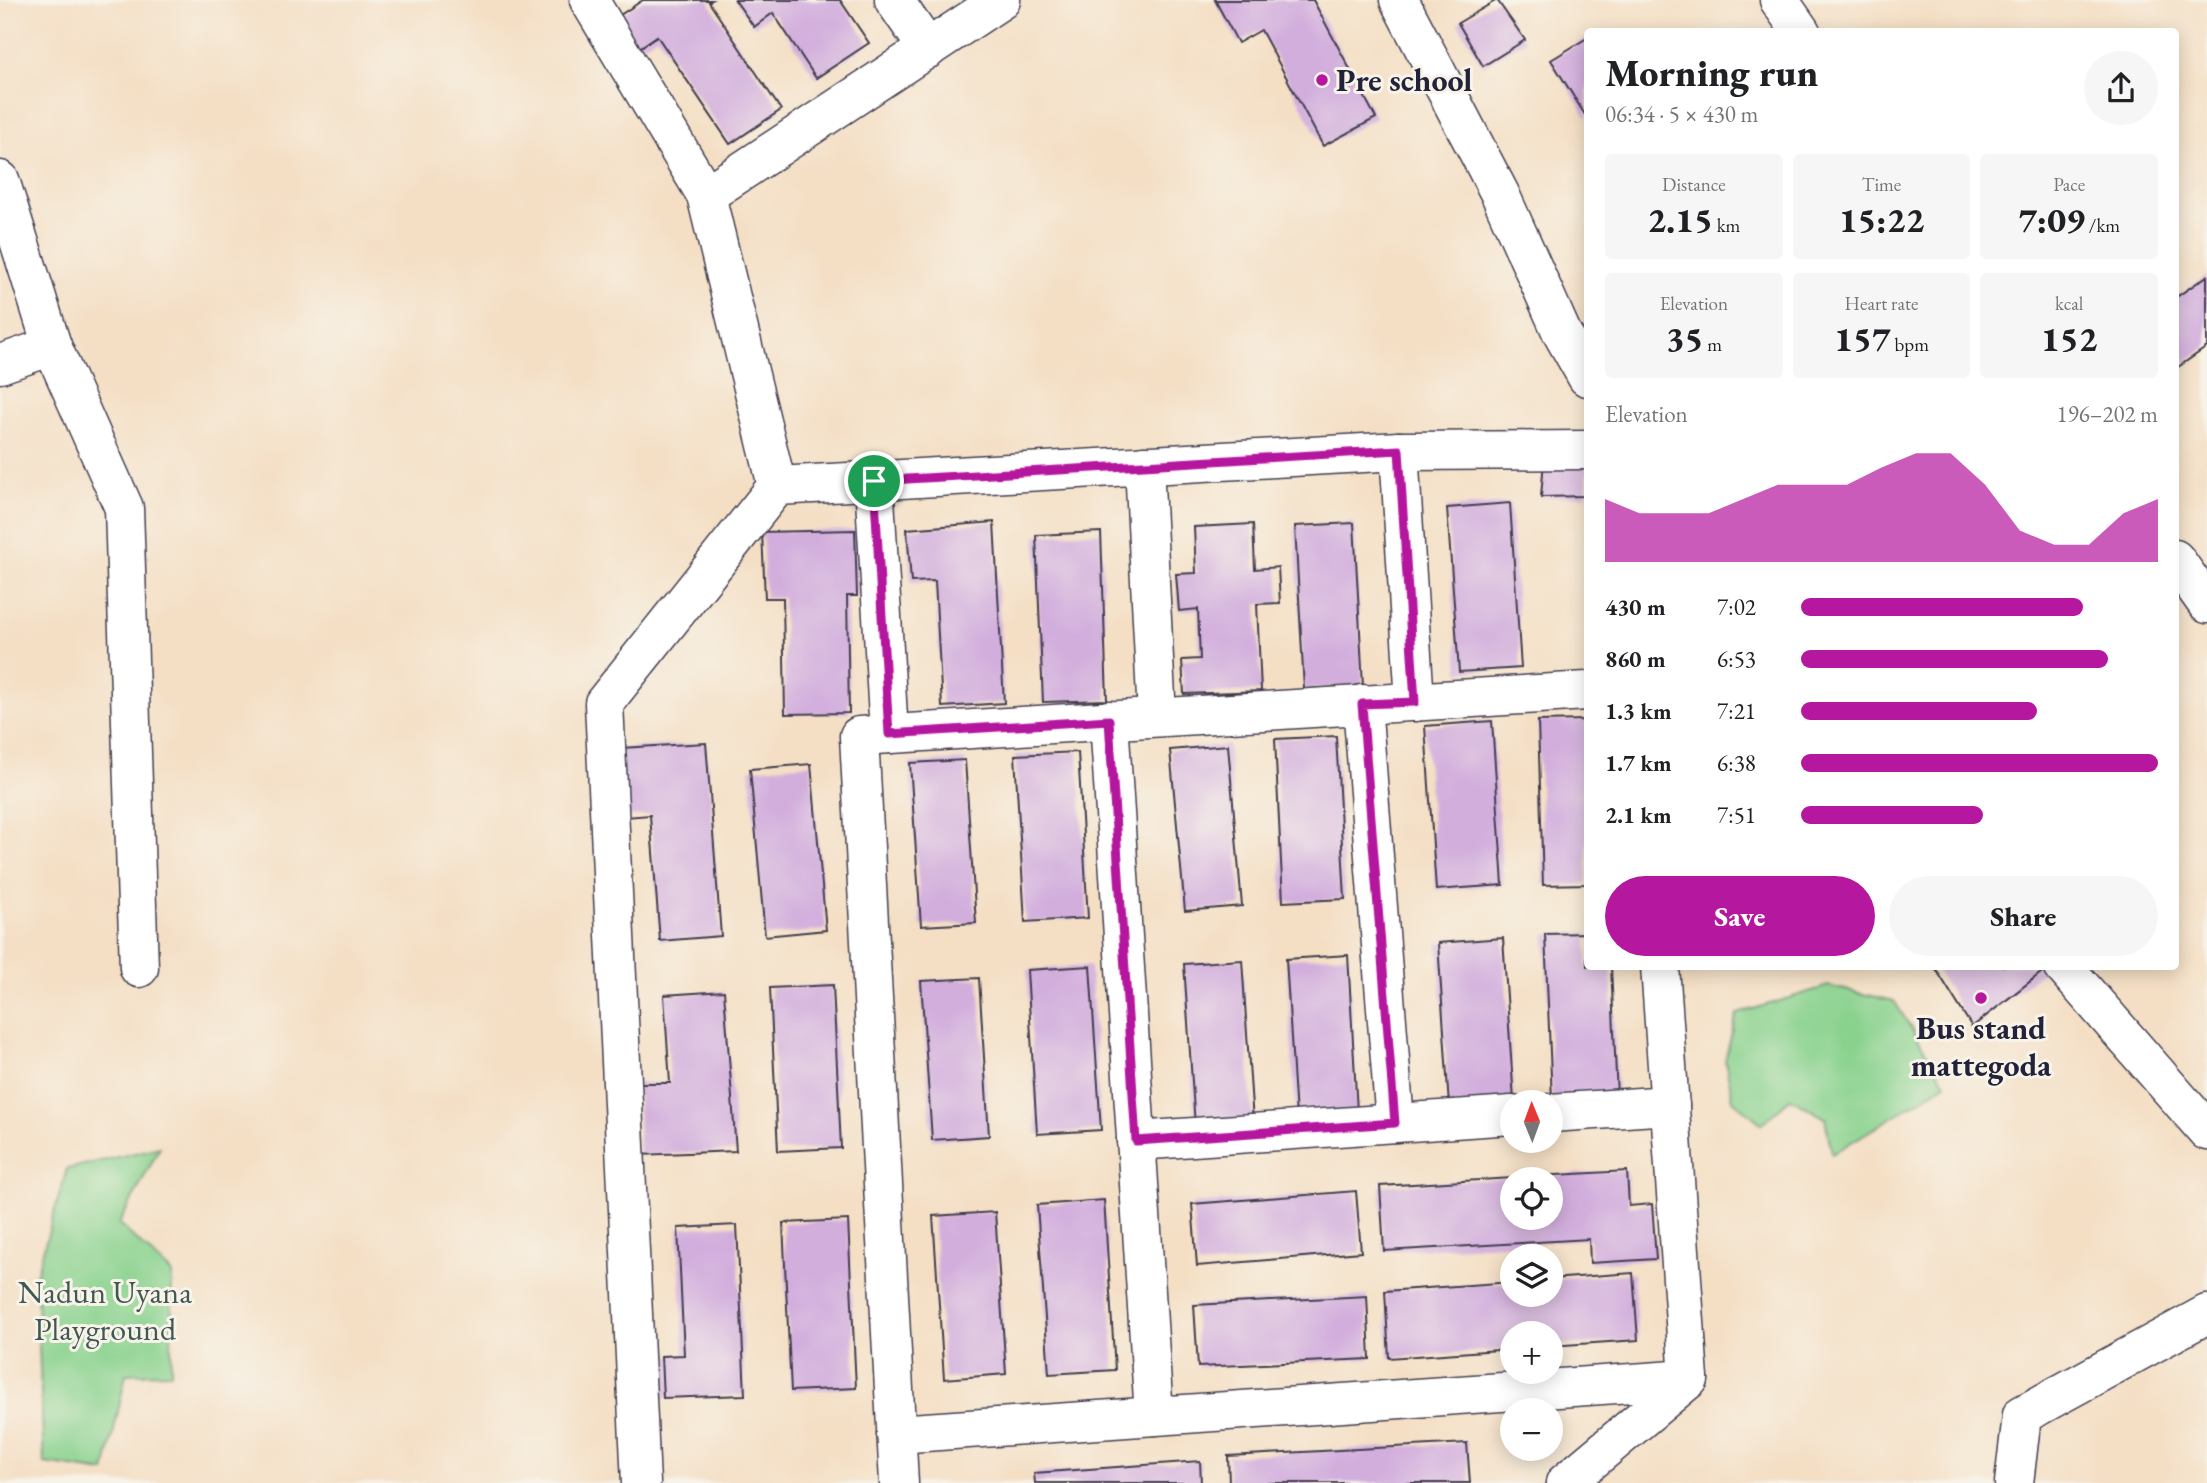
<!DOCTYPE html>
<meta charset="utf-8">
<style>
body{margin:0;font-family:"EB Garamond",serif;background:#f6f6f6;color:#202124;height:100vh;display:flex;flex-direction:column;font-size:26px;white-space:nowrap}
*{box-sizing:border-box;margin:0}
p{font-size:23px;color:#757577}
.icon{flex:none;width:38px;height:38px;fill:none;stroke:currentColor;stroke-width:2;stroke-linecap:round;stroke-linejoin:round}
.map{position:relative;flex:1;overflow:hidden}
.details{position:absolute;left:1584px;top:28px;width:595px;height:942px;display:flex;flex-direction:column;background:#fff;border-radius:7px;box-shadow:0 4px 18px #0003}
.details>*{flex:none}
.needle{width:46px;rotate:359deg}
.controls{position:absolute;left:1500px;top:1090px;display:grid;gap:14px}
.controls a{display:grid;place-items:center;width:63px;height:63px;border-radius:50%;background:#fff;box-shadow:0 4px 18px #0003;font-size:35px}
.pin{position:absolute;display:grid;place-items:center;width:60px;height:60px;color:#fff;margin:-30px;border:4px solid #fff;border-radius:50%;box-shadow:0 2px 7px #0007}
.round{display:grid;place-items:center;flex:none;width:74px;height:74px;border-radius:37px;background:#f6f6f6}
.overview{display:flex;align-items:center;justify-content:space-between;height:119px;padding:0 21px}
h1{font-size:38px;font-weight:800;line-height:52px}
.stats{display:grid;grid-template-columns:repeat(3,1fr);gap:10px;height:119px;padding:7px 21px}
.stats div{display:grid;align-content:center;border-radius:7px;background:#f6f6f6;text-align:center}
.stats b{font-size:35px;font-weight:800}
.stats small{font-size:19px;font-weight:400}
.stats p{font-size:19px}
.chart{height:196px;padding:14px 21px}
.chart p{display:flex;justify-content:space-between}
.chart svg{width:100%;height:126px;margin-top:7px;fill:#b5179e;opacity:.7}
.button{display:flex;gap:14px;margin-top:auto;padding:14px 21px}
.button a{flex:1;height:80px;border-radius:42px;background:#b5179e;color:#fff;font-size:28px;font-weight:800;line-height:80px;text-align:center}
.button a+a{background:#f6f6f6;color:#202124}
ul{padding:0 21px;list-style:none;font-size:23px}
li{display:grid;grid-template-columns:112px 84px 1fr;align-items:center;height:52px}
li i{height:18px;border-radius:9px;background:#b5179e}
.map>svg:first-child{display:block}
.green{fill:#89d28e;stroke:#567a64;stroke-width:2}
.building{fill:#d2aedd}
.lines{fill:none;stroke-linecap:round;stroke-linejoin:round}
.street-casing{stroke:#423e50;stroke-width:41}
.primary-casing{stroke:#423e50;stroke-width:41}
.street{stroke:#fff;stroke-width:38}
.primary{stroke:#fff;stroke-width:38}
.route-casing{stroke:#fff;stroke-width:14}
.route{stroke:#b5179e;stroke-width:9}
.poi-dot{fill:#b5179e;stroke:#f7f3e8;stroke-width:2.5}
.labels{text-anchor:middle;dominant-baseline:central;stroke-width:6;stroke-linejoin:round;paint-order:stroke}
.poi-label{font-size:32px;font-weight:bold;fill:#22223b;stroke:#f7f3e8;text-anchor:start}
.park-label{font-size:32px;fill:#415754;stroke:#f7f3e8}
</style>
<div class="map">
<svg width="2207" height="1483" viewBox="0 0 2207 1483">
<rect width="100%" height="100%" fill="#f7f3e8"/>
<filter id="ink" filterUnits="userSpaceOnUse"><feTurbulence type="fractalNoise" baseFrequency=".0143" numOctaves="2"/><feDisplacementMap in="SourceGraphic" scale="14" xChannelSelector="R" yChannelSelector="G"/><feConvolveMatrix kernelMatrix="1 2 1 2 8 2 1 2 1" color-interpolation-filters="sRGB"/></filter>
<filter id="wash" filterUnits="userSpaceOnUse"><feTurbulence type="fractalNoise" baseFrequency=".00686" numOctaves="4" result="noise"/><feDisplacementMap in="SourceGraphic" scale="28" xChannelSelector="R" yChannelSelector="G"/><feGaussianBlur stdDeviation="1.57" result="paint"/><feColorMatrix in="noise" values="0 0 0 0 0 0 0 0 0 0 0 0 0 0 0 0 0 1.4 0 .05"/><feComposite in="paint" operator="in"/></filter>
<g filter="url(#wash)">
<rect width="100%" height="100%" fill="#f4dfc5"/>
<g class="green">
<polygon points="1828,986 1894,1001 1946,1084 1832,1154 1825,1118 1791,1098 1762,1124 1733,1100 1725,1060 1737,1014"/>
<polygon points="160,1147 119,1224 172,1273 171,1373 126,1374 105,1472 44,1463 36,1275 67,1169"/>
</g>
<g id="blocks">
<g class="building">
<polygon points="643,0 712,0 709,2 781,110 730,144 657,36 635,51 614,19"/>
<polygon points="735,0 840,0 869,43 816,78 773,13 754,27"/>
<polygon points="1215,0 1313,0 1376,118 1323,146 1261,30 1238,43"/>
<polygon points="1497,0 1525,40 1483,66 1458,23"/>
<polygon points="1587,38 1587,118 1551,60"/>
<polygon points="2207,276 2207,347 2175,369 2175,298"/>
<polygon points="1587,459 1587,496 1541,497 1544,460"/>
<polygon points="1510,503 1521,668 1459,672 1447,508"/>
<polygon points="994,522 1004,703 942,707 935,581 911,582 907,529"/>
<polygon points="1354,523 1363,686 1304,689 1295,526"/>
<polygon points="1253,524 1255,569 1278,567 1280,603 1257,604 1261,691 1184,694 1182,660 1200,659 1198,609 1179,611 1176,574 1196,573 1194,527"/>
<polygon points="855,530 857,596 847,596 849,713 785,714 783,598 765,598 762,532"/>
<polygon points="1101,532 1107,700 1043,702 1036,535"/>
<polygon points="1587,720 1587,884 1543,885 1538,721"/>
<polygon points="1492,721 1503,885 1436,890 1425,726"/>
<polygon points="1336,736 1345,899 1283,902 1275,739"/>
<polygon points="706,743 721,936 660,941 650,815 626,817 621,748"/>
<polygon points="1228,745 1242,906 1185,911 1170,750"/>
<polygon points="1078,752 1088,918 1025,922 1015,755"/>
<polygon points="965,760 976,923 921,926 910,763"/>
<polygon points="811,764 826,930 765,936 750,769"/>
<polygon points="1587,933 1587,966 1611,966 1617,1097 1552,1100 1545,934"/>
<polygon points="1503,938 1514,1101 1449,1106 1438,943"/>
<polygon points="1348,955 1357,1112 1296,1116 1286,959"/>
<polygon points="1242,960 1253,1122 1195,1126 1184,964"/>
<polygon points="1090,966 1101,1130 1037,1134 1027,970"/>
<polygon points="1934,966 2044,966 2046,969 1972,1027"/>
<polygon points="979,978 989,1136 932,1140 921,981"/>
<polygon points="833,985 841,1148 778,1151 770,988"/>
<polygon points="724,991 736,1151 639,1155 638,1083 670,1083 664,995"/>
<polygon points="1627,1171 1629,1206 1652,1204 1656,1259 1590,1263 1589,1239 1384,1251 1380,1186 1512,1178 1512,1218 1550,1218 1550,1180 1520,1177"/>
<polygon points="1356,1191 1361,1252 1197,1266 1192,1204"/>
<polygon points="1104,1200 1115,1370 1049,1374 1037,1205"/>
<polygon points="995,1212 1006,1374 944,1379 933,1216"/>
<polygon points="848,1220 856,1388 791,1391 783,1223"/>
<polygon points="737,1225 745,1395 663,1398 661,1356 684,1355 678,1228"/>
<polygon points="1633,1273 1638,1340 1550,1346 1550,1334 1512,1334 1512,1349 1389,1358 1385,1291 1512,1282 1512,1295 1550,1295 1550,1279"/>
<polygon points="1367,1296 1370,1359 1198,1367 1194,1305"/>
<polygon points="1467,1443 1470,1483 1229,1483 1228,1456"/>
<polygon points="1200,1461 1201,1483 1035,1483 1034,1473"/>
</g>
</g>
</g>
<g filter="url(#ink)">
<use href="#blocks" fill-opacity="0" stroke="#423e50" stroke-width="2"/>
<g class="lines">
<g class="street-casing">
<g id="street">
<polyline points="589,0 706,195 1001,0"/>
<polyline points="894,0 928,49"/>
<polyline points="1779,0 1801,32"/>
<polyline points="0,180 52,346 124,508 139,968"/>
<polyline points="706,195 777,486"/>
<polyline points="0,364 52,346"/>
<polyline points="1399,451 1415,702"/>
<polyline points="1144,465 1157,717"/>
<polyline points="874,481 889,734"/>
<polyline points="2175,559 2207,604"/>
<polyline points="1362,704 1395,1123"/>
<polyline points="1109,720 1154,1416"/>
<polyline points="1550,1113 1670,1105"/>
<polyline points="1136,1141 1512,1115"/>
<polyline points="896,1434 1689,1379"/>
<polyline points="641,1483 604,703 777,486 1399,451 1587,450"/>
<polyline points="899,1483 859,736 1587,691"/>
<polyline points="1565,1483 1689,1379 1660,966"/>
<polyline points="2014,1483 2022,1415 2207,1314"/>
</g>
</g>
<g class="primary-casing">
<g id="primary">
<polyline points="1399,0 1500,194 1562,333 1587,377"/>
<polyline points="2063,966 2207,1131"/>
</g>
</g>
<use href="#street" class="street"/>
<use href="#primary" class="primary"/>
</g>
</g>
<g class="lines" filter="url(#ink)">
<g class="route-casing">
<polygon id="route" points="1399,450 1415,702 1362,704 1395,1123 1136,1141 1109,720 889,734 874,481"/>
</g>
<use href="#route" class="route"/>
</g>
<g class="poi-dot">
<circle cx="1322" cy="80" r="7"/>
<circle cx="1981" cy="998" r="7"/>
</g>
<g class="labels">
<g class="poi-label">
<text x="1336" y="80">Pre school</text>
<text x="1981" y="1028" text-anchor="middle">Bus stand<tspan x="1981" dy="37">mattegoda</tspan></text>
</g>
<g class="park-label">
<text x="105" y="1292">Nadun Uyana<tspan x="105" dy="37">Playground</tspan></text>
</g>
</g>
</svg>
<div class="controls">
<a><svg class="needle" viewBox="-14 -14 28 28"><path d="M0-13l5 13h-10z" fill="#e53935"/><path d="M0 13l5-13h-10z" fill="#757577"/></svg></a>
<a><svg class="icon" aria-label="locate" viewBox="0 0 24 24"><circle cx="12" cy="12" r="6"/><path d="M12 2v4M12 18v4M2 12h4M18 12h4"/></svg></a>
<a><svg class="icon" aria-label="layers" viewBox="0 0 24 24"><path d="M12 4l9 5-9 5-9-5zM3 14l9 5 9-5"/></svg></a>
<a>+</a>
<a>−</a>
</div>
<div class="pin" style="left:874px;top:481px;background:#1e9e55"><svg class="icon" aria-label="arrive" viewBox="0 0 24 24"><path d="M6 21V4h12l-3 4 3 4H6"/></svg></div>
<section class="details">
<div class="overview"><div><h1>Morning run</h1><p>06:34 · 5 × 430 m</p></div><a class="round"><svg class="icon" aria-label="share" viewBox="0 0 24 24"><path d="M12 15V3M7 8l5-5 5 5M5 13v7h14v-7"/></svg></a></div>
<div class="stats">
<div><p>Distance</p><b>2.15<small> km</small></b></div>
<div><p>Time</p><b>15:22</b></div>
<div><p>Pace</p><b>7:09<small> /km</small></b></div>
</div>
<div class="stats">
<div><p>Elevation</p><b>35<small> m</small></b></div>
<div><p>Heart rate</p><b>157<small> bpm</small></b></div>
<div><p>kcal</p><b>152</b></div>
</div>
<div class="chart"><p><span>Elevation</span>196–202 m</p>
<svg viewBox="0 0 160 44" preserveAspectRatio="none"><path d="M0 44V22L10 27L20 27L30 27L40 22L50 17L60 17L70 17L80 11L90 6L100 6L110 17L120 33L130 38L140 38L150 27L160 22V44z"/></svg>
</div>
<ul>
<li><b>430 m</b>7:02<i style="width:79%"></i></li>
<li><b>860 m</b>6:53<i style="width:86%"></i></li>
<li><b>1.3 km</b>7:21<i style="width:66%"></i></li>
<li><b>1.7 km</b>6:38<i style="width:100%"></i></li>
<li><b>2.1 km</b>7:51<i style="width:51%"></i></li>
</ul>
<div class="button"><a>Save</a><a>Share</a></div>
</section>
</div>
